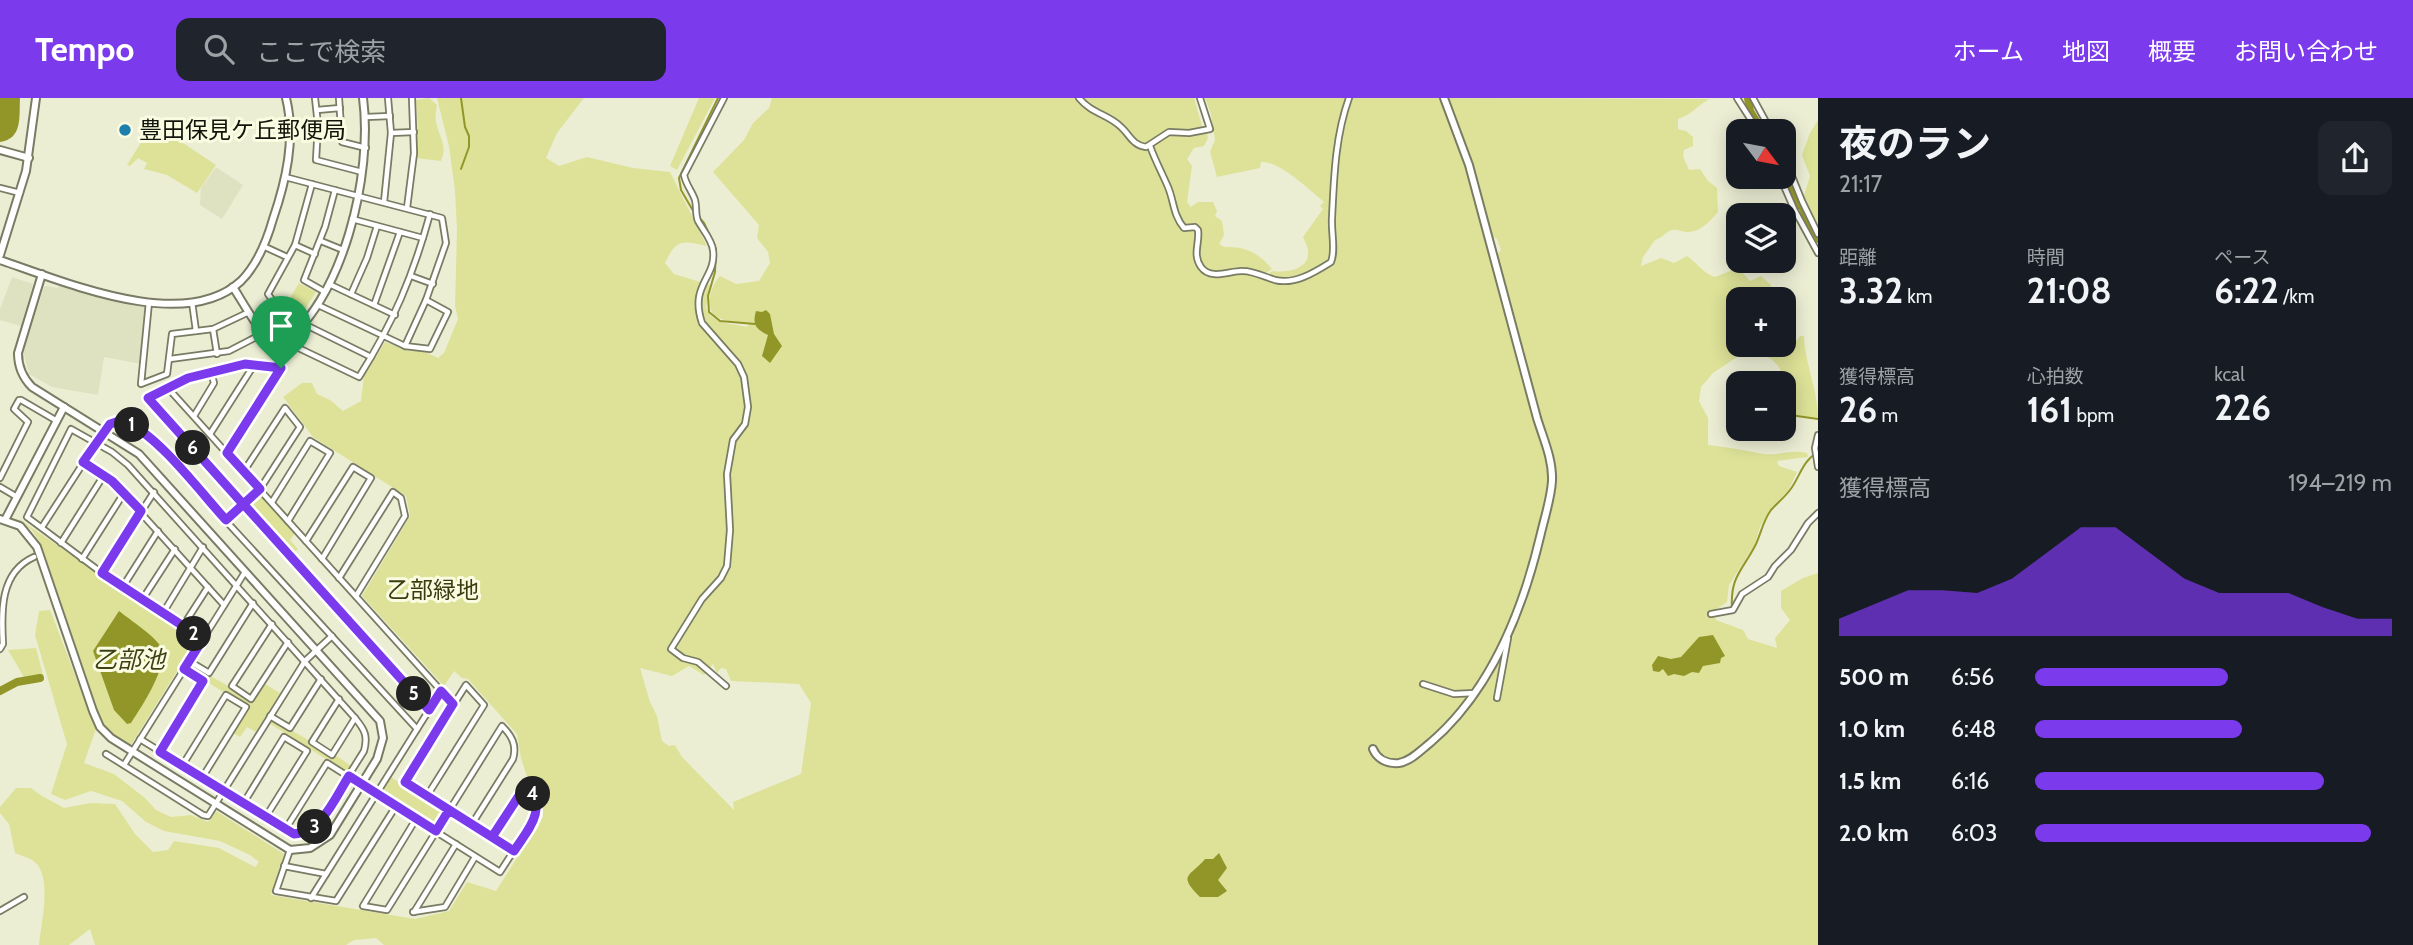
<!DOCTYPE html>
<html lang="ja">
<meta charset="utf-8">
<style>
body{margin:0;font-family:Cabin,"Noto Sans JP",sans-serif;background:#20242c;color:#f1f3f6;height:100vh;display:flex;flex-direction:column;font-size:26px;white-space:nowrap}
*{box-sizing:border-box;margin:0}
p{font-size:23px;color:#9ea1a6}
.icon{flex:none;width:38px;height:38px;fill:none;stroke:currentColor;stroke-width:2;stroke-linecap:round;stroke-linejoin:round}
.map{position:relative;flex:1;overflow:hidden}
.side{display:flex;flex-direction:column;background:#171b24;width:595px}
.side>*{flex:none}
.needle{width:46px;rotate:122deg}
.tools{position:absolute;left:1726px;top:21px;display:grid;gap:14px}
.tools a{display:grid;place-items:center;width:70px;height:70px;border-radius:14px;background:#171b24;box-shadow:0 4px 18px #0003;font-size:35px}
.pin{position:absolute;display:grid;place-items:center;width:60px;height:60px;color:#fff;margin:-72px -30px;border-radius:50% 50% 50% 0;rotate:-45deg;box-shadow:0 0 7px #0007}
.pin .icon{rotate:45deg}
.km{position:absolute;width:35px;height:35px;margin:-18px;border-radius:50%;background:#222;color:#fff;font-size:19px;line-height:35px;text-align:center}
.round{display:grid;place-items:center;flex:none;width:74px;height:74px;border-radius:14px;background:#20242c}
.overview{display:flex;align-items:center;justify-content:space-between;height:119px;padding:0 21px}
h1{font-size:38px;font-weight:700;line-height:52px}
.stats{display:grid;grid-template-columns:repeat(3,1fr);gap:10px;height:119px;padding:7px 21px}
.stats div{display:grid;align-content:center}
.stats b{font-size:35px;font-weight:700}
.stats small{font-size:19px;font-weight:400}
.stats p{font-size:19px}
.chart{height:196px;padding:14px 21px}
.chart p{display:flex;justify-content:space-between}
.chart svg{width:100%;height:126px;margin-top:7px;fill:#7c3aed;opacity:.7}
ul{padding:0 21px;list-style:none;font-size:23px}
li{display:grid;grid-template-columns:112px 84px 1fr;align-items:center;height:52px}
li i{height:18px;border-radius:9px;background:#7c3aed}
header{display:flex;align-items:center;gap:42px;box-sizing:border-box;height:98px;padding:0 35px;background:#7c3aed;color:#fff}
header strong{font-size:33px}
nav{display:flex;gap:38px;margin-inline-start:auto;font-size:24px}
.search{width:490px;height:63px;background:#20242c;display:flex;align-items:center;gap:18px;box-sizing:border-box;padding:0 24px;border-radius:14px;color:#9ea1a6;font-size:26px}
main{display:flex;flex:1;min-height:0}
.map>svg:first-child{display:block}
.built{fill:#dfe2c1}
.green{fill:#dde298;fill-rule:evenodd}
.water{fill:#929629}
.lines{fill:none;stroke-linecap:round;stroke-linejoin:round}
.stream{stroke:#929629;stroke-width:2}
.river{stroke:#929629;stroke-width:8}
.street-casing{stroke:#797b64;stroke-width:8}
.secondary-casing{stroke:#797b64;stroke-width:10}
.street{stroke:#fff;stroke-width:4.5}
.secondary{stroke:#fff;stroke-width:6}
.route-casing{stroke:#fff;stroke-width:14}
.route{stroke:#7c3aed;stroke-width:9}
.poi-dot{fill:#1d7fab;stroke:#f9fce1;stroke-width:2.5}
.labels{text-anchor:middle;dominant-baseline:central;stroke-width:6;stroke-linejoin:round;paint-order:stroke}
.poi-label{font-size:23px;fill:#13140b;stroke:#f9fce1;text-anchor:start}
.park-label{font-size:23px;fill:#3a3b0f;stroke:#f9fce1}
.water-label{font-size:24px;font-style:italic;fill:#3e3f14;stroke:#f9fce1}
</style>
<header>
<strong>Tempo</strong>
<div class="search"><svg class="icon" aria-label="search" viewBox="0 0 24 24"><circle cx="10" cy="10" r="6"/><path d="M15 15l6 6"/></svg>ここで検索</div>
<nav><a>ホーム</a><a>地図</a><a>概要</a><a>お問い合わせ</a></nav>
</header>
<main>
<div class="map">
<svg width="1818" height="847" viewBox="0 0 1818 847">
<rect width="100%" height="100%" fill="#eceed4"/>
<g class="built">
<polygon points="216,69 243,87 222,121 200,107 201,90"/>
<polygon points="12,179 33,186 21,228 0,222 0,211"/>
<polygon points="46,188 57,190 59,188 116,204 144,209 147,211 141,266 104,259 98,297 52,289 29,276 23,253 44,189"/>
</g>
<g class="green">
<path d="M429,0L437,7C436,12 435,19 436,24C439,39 448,48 441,63L416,60L418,30L416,2Z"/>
<path d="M437,0H584L557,35L546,60L559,68L587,59L633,70L670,74L707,148C682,143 677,140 665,165L674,176L710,187L706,209C712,227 731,225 747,229L749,226C740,224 730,224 721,221C702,214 710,189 720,178L736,186L759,183L770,165L768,154L757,140L759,127L713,74L744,42L753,25L769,10L772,0H1078L1089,13L1122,33L1138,51H1148L1169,35L1192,38L1207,35L1208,40L1204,48L1194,50L1187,61L1192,68L1187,104L1191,109L1198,104H1213L1217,113L1215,118L1222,123L1224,137L1219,146L1224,149C1245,148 1258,154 1272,171L1266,175L1272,183C1294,182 1321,183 1334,162L1333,128L1340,34L1351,0H1442L1468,72L1548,370L1546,413L1528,476L1505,536L1486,573L1463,609L1434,639L1437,643L1466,614L1478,596L1516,526L1526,505L1550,411V350L1496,158L1501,152L1497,141L1490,137L1447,0L1709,1C1697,8 1691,17 1678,21V31L1686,33L1693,39V48L1684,52L1683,58L1689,72L1700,71L1708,83L1717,90L1718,114C1710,123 1700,135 1686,134C1680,133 1675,130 1669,133C1663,137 1662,140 1655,142L1643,159L1641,168L1661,160L1674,165L1687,158C1698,166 1703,175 1715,179L1738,170L1750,183L1761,178L1770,186L1776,201H1738V247H1783V243L1789,246H1794L1800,238H1804C1805,267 1818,291 1818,321L1791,316C1791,309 1787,306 1785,300C1785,296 1786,293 1785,289C1783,265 1770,258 1749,251L1713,275L1701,289L1699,303L1708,320V347C1726,349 1744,352 1763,356C1779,358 1789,351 1807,355L1808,359L1777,363L1779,368L1797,374L1788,393L1772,409L1760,429L1755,446L1729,487L1727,504L1717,511L1715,517L1716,522L1743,532L1748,541L1777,550L1775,540L1790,522L1781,510V493L1803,480L1818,475V847H384L376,840L354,842L346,847H95L90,831L69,847H39C41,825 52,782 36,765C31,760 22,758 15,755L9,726L0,715V709L16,690H31L42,698L64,710L91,705L115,706L135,736L153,754L168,752L174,743L219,750L255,769L259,764L250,757L220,743L164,733L146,724L122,703L91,693L65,702L51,696L67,646L35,537L39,513L50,512L96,631L84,665L114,676L145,700L156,712L171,719L191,717L208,724L216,713L284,756L271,797L415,821L449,813L467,784L496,793L543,719V698L528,682L521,660L517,636L468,581L462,580L454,573L444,588L362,498L410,418L406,398L313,339L283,299L302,285H312L317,296L330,302L343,313L361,303L364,278L385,244L409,253H423L438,260L444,255L458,221L455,208L457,132L455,93L449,48ZM713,566L717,575L721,570L726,571L731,583L799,586L811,605L801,676L733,704L734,712L682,659L675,647L669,648L662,643L657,618L650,604L640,570L672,578L689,568L704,577Z"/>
<polygon points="699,0 715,0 677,72 670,68"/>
<path d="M1082,0H1194L1202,28L1198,32H1170L1150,47L1139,45C1132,40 1128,29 1120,24C1107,15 1093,16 1082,0Z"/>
<path d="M1205,0H1348L1335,43L1330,147C1331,151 1333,154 1332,158C1330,173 1288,180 1276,180L1269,175L1273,173C1284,175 1308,172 1308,156C1309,151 1305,144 1303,139L1323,111L1320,108L1324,104C1309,92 1280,63 1261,64L1260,70L1217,79L1210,54L1215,42L1211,16Z"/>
<polygon points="1818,22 1818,128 1816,124 1804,124 1800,111 1810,78 1802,57 1810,35"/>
<polygon points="153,25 216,67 197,95 167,77 144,71 147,65 138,60 130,68 127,67"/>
<polygon points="299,185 316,194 294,228 283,212"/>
<polygon points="260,398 295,435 290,442 298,451 292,458 248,409"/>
<polygon points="19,421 196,543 131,647 128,647 113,637 101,623 41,446 32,432 19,424"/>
<polygon points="36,550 43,577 24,579 8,552"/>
<polygon points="189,566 230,589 229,590 252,605 265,586 280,595 256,634 247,629 240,639 233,635 248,609 207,584 207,583 187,570"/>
<polygon points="272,621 310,643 309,645 333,659 335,657 353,669 348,675 269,625"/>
<polygon points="389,678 444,712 437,727 381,694"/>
</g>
<g class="water">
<path d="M0,0H20C19,18 23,41 0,44Z"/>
<path d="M766,212L770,216L774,236L782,248L770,265L762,258L768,237C756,231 752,227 756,213L762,214Z"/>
<path d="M119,513C129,521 156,539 161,549C169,568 142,608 131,625L127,626L114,612L93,553Z"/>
<polygon points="1713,537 1725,558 1721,560 1720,565 1703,568 1699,575 1692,574 1684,578 1674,576 1668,578 1663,571 1659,574 1653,573 1652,567 1658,558 1671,561 1681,559 1699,539"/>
<path d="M1219,755L1227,770L1218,782L1227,793L1218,799H1200C1177,776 1190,779 1205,761H1213Z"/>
</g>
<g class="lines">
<g class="stream">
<polyline points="718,0 679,80 681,92 692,111 704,125 716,151 715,174 708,198 709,214 720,223 755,226"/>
<polyline points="461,71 469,49 469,38 465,29 461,0"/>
<polyline points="1783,316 1818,321"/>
<path d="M1732,510C1730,478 1743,472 1756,446C1761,435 1763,423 1771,412C1777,405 1784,400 1790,392C1800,379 1802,363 1818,354"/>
</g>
<g class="river">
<polyline points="1748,0 1750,13 1762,33"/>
<polyline points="1783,65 1794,101 1803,110 1812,134 1818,141"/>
<polyline points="0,593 17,584 40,580"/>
</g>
<g class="street-casing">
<g id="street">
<polyline points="315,0 318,27 316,62 362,74"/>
<polyline points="339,0 342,44 366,50"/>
<path d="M724,0L684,77C686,87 692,93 695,102C697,109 695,116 698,123C703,132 712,142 713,152C717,180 689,186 702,225L738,266L744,279L748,309L745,326L733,342L727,376L730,432L727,468L721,480L702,501L671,551L683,560L698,564L726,588"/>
<path d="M1079,0C1092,16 1108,16 1121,29C1130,37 1132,47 1146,49L1169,34L1189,35L1210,31L1200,0"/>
<polyline points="1737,0 1758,33"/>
<polyline points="1753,0 1771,33"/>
<polyline points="317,12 340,10"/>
<polyline points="366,19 390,18"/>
<polyline points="290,28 318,27"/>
<polyline points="391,35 414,34"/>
<path d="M1150,48C1155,62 1162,75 1168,89C1174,103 1173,117 1184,130L1195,129L1198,132C1200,145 1192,156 1201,169C1211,183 1231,172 1243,173C1253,173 1265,179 1275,182C1295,187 1315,174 1331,164C1336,152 1331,134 1332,120C1334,80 1335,39 1349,0"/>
<polyline points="1783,56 1802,103 1818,136"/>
<polyline points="285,79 442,120 446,145 426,202 405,248"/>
<polyline points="1780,79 1794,111 1818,155"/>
<polyline points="0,90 20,95"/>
<polyline points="384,104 391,35 388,0"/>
<polyline points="407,110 414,55 412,0"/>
<polyline points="352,121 423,140"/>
<polyline points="321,143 343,152"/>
<polyline points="295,147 315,156"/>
<polyline points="263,148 287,159"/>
<polyline points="411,178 433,186"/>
<polyline points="329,186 395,217"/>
<polyline points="325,194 304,182 325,129 335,92"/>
<polyline points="351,196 367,160 377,128"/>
<polyline points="149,204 141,286 167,276 172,236 213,231 249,214"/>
<polyline points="192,204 196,233"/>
<polyline points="318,207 405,248 430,251 448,214 426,202"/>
<polyline points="374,207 400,134"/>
<polyline points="304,226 371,259"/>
<polyline points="213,231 217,256"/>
<polyline points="295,235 268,196 295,147 312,86"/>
<path d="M286,244L359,279C393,225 413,178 430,116"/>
<polyline points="170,261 229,253 264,235"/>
<polyline points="167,289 453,606"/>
<polyline points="194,318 214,285 211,274"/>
<polyline points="210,336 254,267"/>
<polyline points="1818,337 1815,350 1818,369"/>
<polyline points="227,355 281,270 245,266 188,280 148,300 429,612"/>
<polyline points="83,364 112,383 224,507"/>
<polyline points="244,373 285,310 300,329 260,391 226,423 417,631"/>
<polyline points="0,380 28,324 14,311 19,302 21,302 57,323"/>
<polyline points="0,389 17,399"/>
<polyline points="272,404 310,343 330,355 288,423"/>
<polyline points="42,429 104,333"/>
<polyline points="306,443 353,369 371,380 322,461"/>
<polyline points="61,445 104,377"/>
<polyline points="82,461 124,395"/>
<polyline points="102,475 154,394"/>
<polyline points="339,480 393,394 401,400 405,418 356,498"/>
<polyline points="122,490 158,433"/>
<polyline points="142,502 175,451"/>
<polyline points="163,515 203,449"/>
<polyline points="1711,516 1733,512 1742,496 1768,479 1775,468 1791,452 1808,425 1818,415"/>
<polyline points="272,526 232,588 251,601 288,544"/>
<polyline points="183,528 208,489"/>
<path d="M0,551L3,546C1,513 0,474 34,459"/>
<polyline points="189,563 209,575 253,505"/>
<polyline points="1423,586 1454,596 1475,595"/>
<polyline points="1497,600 1508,540"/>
<polyline points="339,601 312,644 332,657 355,620"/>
<polyline points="270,618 290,630 321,581"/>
<path d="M140,641L294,736L312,732L318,726L364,653C368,638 365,632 355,620L128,367L112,354L71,331L27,419L122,490L203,541"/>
<polyline points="161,654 203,583 184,571"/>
<polyline points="106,656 203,717 208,718 305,563 332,538"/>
<polyline points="124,667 245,474"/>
<polyline points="182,668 226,597 246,609 202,680"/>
<path d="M427,698L484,607L466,587L405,684C441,707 478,730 514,753"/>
<polyline points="243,706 284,639 307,653 265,720"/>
<path d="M416,721L363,808L387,812L502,628C512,638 517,647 513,661L472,726"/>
<polyline points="285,732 327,665 500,774 537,717 534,697 526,687 492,739"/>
<polyline points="290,752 276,793 336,803 396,708"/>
<polyline points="284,768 326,776"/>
<polyline points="311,800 441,593"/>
<polyline points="0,813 24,799"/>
<polyline points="413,814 445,809 475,759"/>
<polyline points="414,814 456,746"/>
</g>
</g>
<g class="secondary-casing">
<g id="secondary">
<polyline points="0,52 29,60"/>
<polyline points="0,157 26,73 36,0"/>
<path d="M0,162C63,183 184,236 241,183C257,167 267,142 273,121C286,83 296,40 286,0"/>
<path d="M233,189C244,206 262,240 278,249C344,205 373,74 363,0"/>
<path d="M104,332C109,327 115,322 123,323C149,328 206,401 226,423"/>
<path d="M0,421L20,428L37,449L93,613L100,629L111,640L290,752L310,750L330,737L377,661L383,640L380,623L139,356L32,289C22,279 18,269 18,255L42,176"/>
<polyline points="5,422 64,309"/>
<path d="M1373,651C1377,661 1387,666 1399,665C1411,663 1421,652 1430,645C1491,593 1523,512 1541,435C1545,418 1551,400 1552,383C1553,361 1543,340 1537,320L1469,67L1444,0"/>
</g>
</g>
<use href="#street" class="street"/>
<use href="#secondary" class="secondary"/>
</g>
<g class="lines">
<g class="route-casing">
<path id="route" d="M281,270L227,355L260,391C248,402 237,412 226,422C202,396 158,337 127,325C121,322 116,324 110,326L83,364L112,383L141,413L102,475L203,541L184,571L203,583L160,654L294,736C322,734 335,700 349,678L436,733L449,712L514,753C529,730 548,712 526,687L492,739L405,684L453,606L441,593L429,612L246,409L243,406L148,300L188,280L245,266L281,270"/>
</g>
<use href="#route" class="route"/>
</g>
<circle class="poi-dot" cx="125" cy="32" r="7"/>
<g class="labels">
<g class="poi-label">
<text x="139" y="32">豊田保見ケ丘郵便局</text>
</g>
<g class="park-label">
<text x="433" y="492">乙部緑地</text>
</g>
<g class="water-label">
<text x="129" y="561">乙部池</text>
</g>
</g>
</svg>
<div class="tools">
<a><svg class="needle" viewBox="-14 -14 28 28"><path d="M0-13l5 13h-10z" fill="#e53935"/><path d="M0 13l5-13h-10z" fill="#9ea1a6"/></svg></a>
<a><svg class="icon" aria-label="layers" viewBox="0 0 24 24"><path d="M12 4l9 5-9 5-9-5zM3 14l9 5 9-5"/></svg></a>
<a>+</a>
<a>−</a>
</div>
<div class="pin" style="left:281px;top:270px;background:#1e9e55"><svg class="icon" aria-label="arrive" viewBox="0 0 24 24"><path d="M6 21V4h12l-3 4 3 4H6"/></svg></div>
<b class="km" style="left:132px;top:327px">1</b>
<b class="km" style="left:194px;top:536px">2</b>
<b class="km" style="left:315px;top:729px">3</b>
<b class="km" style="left:533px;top:696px">4</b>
<b class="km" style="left:414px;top:596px">5</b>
<b class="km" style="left:193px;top:350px">6</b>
</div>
<section class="side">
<div class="overview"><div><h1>夜のラン</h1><p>21:17</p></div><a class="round"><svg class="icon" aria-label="share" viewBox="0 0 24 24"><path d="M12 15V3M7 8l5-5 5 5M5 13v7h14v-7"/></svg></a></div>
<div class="stats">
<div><p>距離</p><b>3.32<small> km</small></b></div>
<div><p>時間</p><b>21:08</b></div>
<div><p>ペース</p><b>6:22<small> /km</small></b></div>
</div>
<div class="stats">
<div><p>獲得標高</p><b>26<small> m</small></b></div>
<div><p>心拍数</p><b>161<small> bpm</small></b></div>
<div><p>kcal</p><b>226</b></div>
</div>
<div class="chart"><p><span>獲得標高</span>194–219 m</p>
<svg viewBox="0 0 160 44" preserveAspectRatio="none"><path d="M0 44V38L10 33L20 28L30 28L40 29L50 24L60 15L70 6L80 6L90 15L100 24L110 29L120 29L130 29L140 34L150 38L160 38V44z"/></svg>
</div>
<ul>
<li><b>500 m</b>6:56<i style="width:54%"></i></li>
<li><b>1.0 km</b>6:48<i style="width:58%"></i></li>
<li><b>1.5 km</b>6:16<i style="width:81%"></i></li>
<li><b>2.0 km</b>6:03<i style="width:94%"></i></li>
</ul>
</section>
</main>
